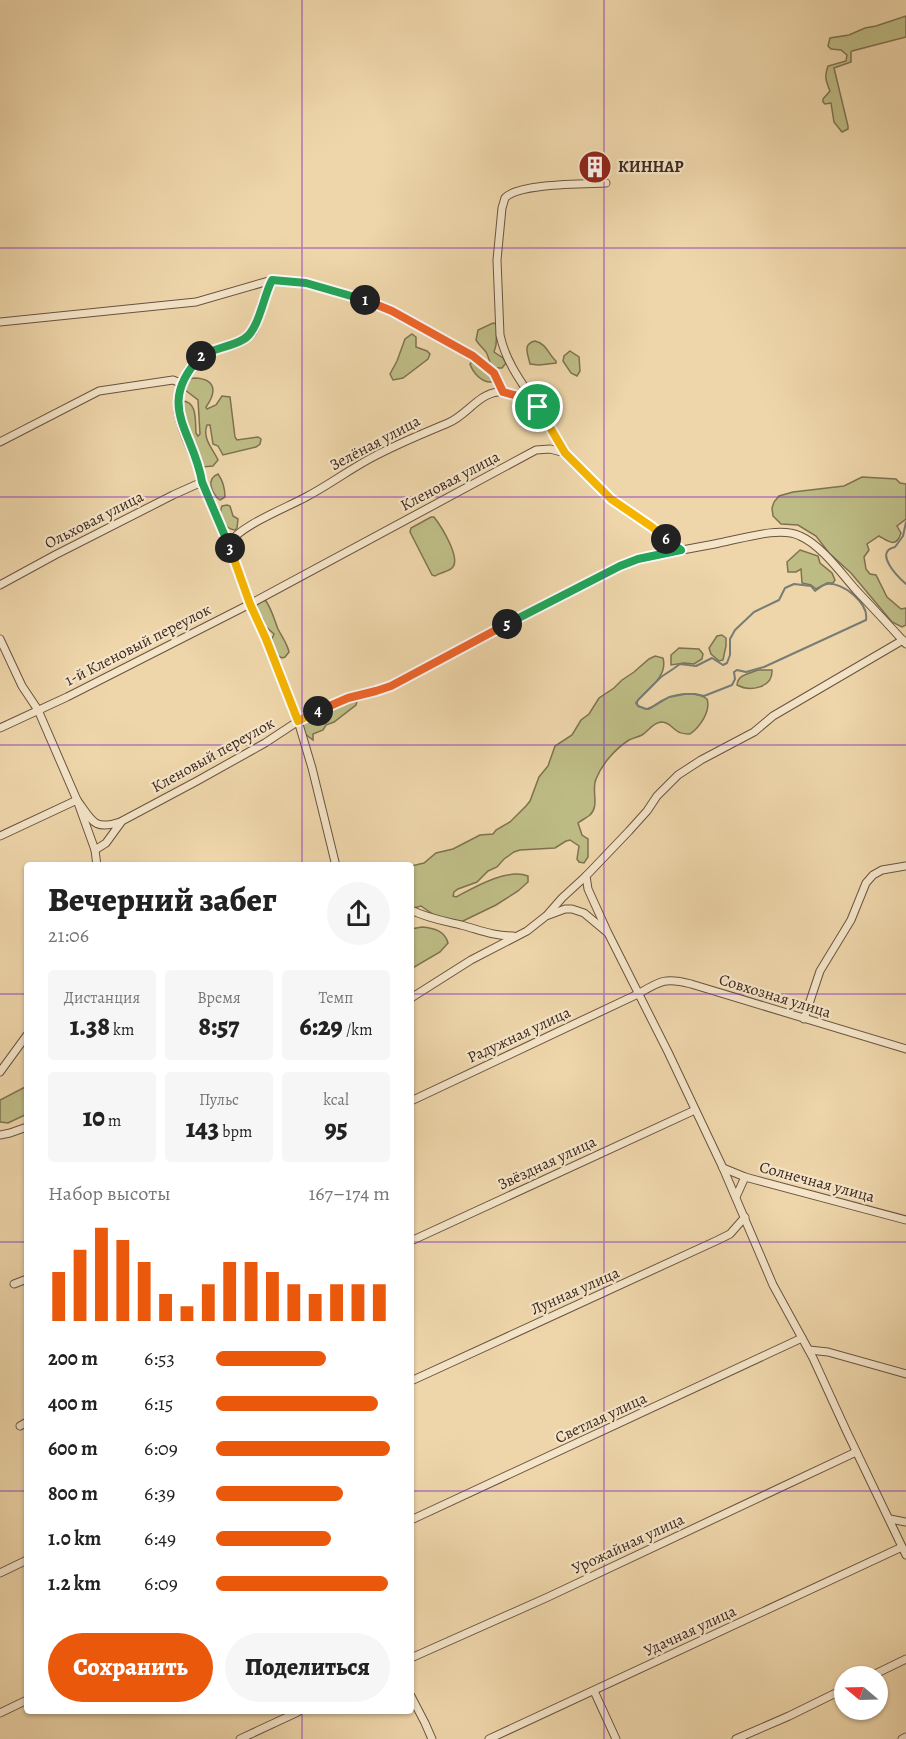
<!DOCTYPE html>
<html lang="ru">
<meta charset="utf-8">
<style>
body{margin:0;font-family:Alegreya,serif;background:#f6f6f6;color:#222;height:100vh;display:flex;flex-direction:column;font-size:22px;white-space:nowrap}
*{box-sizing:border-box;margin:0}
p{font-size:20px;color:#767676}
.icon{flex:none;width:33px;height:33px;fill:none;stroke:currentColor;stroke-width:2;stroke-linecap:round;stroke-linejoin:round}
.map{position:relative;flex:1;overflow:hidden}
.sheet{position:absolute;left:24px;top:862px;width:390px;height:852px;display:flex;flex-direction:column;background:#fff;border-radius:6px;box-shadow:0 2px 4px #0004}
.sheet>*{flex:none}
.needle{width:39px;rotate:289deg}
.buttons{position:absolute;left:834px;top:1666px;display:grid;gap:12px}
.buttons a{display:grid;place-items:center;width:54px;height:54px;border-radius:50%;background:#fff;box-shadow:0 2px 4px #0004;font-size:30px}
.pin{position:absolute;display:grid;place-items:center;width:51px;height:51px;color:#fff;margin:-26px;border:3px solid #fff;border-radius:50%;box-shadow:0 2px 6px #0007}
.km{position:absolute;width:30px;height:30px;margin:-15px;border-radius:50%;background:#222;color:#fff;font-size:16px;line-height:30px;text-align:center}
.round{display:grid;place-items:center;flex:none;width:63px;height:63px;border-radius:32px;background:#f6f6f6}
.overview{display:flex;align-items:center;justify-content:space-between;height:102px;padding:0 24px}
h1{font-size:33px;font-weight:800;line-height:45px}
.metrics{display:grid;grid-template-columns:repeat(3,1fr);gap:9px;height:102px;padding:6px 24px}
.metrics div{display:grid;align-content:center;border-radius:6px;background:#f6f6f6;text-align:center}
.metrics b{font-size:26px;font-weight:800}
.metrics small{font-size:16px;font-weight:400}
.metrics p{font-size:16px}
.chart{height:168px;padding:12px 24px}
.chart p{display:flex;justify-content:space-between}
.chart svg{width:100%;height:108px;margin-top:6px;stroke:#ea580c;stroke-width:6}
.button{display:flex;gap:12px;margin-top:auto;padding:12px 24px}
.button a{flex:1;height:69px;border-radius:36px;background:#ea580c;color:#fff;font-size:24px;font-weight:800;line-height:69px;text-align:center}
.button a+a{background:#f6f6f6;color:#222}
ul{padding:0 24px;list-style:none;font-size:20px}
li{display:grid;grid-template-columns:96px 72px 1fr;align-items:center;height:45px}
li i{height:15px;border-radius:8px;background:#ea580c}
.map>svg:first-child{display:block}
.green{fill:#bebc85;stroke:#7e7251;stroke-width:1.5}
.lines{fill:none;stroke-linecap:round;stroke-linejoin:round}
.stream{stroke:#777d77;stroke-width:2}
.street-casing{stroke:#6a5340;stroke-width:9}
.street{stroke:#f4e4c8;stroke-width:7}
.split-1-casing{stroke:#fff;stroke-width:12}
.split-2-casing{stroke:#fff;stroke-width:12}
.split-3-casing{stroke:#fff;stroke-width:12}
.split-4-casing{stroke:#fff;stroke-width:12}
.split-5-casing{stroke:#fff;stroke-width:12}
.split-6-casing{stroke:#fff;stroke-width:12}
.split-7-casing{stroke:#fff;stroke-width:12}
.split-1{stroke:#f0652b;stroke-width:8}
.split-2{stroke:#22a559;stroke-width:8}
.split-3{stroke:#22a559;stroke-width:8}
.split-4{stroke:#f5b400;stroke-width:8}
.split-5{stroke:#f0652b;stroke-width:8}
.split-6{stroke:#22a559;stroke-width:8}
.split-7{stroke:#f5b400;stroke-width:8}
.grid{fill:none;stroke:#7b2cbf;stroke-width:1.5;stroke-opacity:0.55}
.labels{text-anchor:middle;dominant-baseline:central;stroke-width:4.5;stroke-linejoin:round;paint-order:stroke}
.poi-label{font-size:16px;font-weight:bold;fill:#3e271d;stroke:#f4e4c8;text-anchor:start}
.street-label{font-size:16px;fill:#3e271d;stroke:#f4e4c8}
</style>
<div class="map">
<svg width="906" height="1739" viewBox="0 0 906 1739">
<rect width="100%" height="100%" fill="#eed6aa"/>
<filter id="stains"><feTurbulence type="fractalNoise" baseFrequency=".00333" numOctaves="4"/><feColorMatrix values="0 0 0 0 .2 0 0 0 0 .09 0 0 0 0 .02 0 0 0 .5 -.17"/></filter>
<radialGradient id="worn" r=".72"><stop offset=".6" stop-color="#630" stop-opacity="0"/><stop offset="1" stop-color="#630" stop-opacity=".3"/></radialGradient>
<g class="green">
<path d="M906,16V37L852,51L851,52V62L834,68L848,126V129L842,132L834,122L831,103L825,104L823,102V99L830,91C826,81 824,77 828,66L846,61L847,55L841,50L831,49L828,46L830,38L849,35L865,28L876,26Z"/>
<path d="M493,323L497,324L496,345L494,352L503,358L506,363L502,368C488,369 491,361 486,352C483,348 479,345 476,340L478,330Z"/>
<polygon points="412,334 416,337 416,347 427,351 430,354 428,359 403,378 393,380 390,374 397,361 405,339"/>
<path d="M535,341C547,344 548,354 556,361V363L539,365L530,364C528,354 522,344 535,341Z"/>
<polygon points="570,351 579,357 580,371 577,376 571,373 563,361 564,356"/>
<path d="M472,362C481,364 488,372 493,378L492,382C482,383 473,373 470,364Z"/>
<path d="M195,378C216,379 217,392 206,407L207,409L216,405L222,396L230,397L235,437L237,440L258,437L261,439L260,444L256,447L223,455L218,446L213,444L210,425H207C202,439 213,449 218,460L213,466L202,467L198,454L192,446L180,406L181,401C198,400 195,422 196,433L198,436L200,434L198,400L185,390V385L188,379Z"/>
<path d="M218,474C223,481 225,488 225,497L220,500C212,494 205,479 218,474Z"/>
<path d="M862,477L896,479L900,483L906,484V519L897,526L901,533C896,549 888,541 879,536L867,544L869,550L864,557L866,569L870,574L876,575L887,597L901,609L906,608V625L902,627L892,622L851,573L829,553L816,536L798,525L781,524L773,516L772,508L774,502L779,496L793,492L844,486Z"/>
<path d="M227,505L230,506L233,516L238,519L237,528L235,530C224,529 218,515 222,506Z"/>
<path d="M431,517H434C441,526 462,559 452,568C448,572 441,572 435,576L432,575L410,532L411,528Z"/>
<polygon points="800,550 818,556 820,563 832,573 835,580 833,583 827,583 816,589 811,585 802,583 801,569 796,572 788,572 787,562"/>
<path d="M262,600L266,601C272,610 274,619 278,629C282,637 287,643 289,652L285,657L282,658L275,654L271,641L274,634L265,626L263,619L257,611V605Z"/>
<polygon points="722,635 726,638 726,646 723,660 719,661 711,654 709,648 717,636"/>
<polygon points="679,648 699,649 703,654 702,659 694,664 684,663 671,665 671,655"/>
<path d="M655,656L663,658C668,676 649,688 638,700L637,703L638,706L646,709C653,707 657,703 663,700C676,693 696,691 707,699C711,711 700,727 690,734C686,734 681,734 677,731C671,727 669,722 661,722C652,723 649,731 642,735C638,737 633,738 629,740C615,749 602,764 596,779C591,791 600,805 590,815C586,818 582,820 578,823L582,835L588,839V857L584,863L579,862L577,859L579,846L570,840L566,841L555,848L520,850L514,852L504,859L497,867L488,871L477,882L458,889L454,892L453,896L456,897C475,887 507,868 528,876V882L518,891L496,905L463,921L458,922L434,915L421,906L414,908L411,906V866L424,863L436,853L453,849L480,835L493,834L496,830L510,822L526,806L530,801L539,777L548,766L555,746L572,735L581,720L589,714L599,698L614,688L622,680L634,672L649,659Z"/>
<path d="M758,670H772C773,688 750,692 737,685C738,674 749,674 758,670Z"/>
<path d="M354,699L357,701L356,705L334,722L326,725L323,730L313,734V740L305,734L301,725C312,712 327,713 341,706C345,704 349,701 354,699Z"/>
<path d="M422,927C434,928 445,931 448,943L440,952L411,969V929Z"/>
<polygon points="27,1086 27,1114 8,1123 0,1122 0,1100"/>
</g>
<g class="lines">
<g class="stream">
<path d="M906,522L903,536L895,547C873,552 898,577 906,584"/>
<path d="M794,584L811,586L815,591C818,589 822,585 827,584C843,582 869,603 866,620L764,667L746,672L737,670L734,672L735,679L732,685L704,696L695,694H685L669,697L649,709H646L638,706L636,703L638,700L661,677L673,669L680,664L696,666L712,658L723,665L727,663L730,655V639L735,630L754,612L779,600L785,588Z"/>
</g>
<g class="street-casing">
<g id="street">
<path d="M272,280C267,289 264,297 261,306C259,314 258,325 253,332C242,345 221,346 206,353C187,362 175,392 178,412C182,437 198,458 202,482L229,544L250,604L266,639L298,721L312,768L336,866"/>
<polyline points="0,322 196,302 272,280 306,283 373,302 392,311 453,344 492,371 496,377 503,392"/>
<polyline points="0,442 99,391 173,380 178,382 181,385"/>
<path d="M565,453C560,443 555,434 549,424C532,395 507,369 500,335L497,260L502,208L505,198C518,183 585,184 606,183"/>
<path d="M229,544C239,526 286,508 306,497C329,485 350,469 373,457C397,444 422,434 448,423C466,416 478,394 498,392C511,390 525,400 536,406"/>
<polyline points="0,585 55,555 173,495 202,482"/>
<polyline points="0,639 22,686 38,710 77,800 95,850 97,866"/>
<polyline points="0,728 67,697 250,604 536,450 550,449 565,453 618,505 652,527 681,550"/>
<path d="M0,836L77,800C92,820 93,831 120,822"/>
<path d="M95,850L106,843L122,821L197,781L265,743L306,716L348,698L376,691L391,686L608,571C643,554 682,551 719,543C742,539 779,526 800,536C821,545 841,573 856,590C873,608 890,626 906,644"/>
<path d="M411,910C427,918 444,921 461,925C480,930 493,936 513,936"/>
<polyline points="548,914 562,898 586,876"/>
<polyline points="607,931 588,889 586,876 629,831 647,811 657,796 678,775 701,760 754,732 773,716 903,640"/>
<polyline points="411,998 471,960 527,931 546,916 565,909 572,909 584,913 608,933 668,1052 723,1168 773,1285 813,1358 846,1430 906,1555"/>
<polyline points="804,1019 820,971 851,920 866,883 873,875 882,870 906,866"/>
<polyline points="0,1072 27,1035"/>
<path d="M411,1101L638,994C660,981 665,977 691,984L906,1049"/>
<polyline points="0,1135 10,1133 27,1127"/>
<polyline points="723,1168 745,1177 906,1220"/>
<polyline points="736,1197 745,1177"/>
<polyline points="411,1241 695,1110"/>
<polyline points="14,1284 27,1279"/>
<polyline points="809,1350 828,1352 906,1374"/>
<polyline points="411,1381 718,1240 730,1234 745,1217"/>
<polyline points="20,1426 27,1422"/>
<polyline points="890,1519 906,1522"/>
<polyline points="411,1520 802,1338"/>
<polyline points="0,1573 27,1560"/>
<polyline points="411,1658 548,1597 856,1452"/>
<polyline points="869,1677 906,1659"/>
<polyline points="594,1691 616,1739"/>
<polyline points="411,1696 425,1723 432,1739"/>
<polyline points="0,1713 27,1700"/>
<polyline points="240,1739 298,1712"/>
<polyline points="489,1739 902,1547"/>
<polyline points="736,1739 789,1716 844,1689"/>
<polyline points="902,1739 906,1737"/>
</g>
</g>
<use href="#street" class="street"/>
</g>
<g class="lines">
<g class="split-1-casing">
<polyline id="split-1" points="365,300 392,311 473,356 494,373 503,392 518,396 538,407"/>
</g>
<g class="split-2-casing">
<path id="split-2" d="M201,356C214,348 231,347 244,339C259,330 263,297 272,280L306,283L365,300"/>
</g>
<g class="split-3-casing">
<path id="split-3" d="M201,356C154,406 194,431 202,482L230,548"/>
</g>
<g class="split-4-casing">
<polyline id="split-4" points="230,548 250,604 266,639 298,721 318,711"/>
</g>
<g class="split-5-casing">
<polyline id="split-5" points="318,711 348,698 376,691 391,686 507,624"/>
</g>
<g class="split-6-casing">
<polyline id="split-6" points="507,624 620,566 638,559 681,550 666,539"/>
</g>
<g class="split-7-casing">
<polyline id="split-7" points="538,407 565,453 611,499 652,527 666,539"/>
</g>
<use href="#split-1" class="split-1"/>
<use href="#split-2" class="split-2"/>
<use href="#split-3" class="split-3"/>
<use href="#split-4" class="split-4"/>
<use href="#split-5" class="split-5"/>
<use href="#split-6" class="split-6"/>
<use href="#split-7" class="split-7"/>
</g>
<path class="grid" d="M302,0V866M604,0V1739M0,248H906M0,497H906M0,745H906M0,994H27M411,994H906M0,1242H27M411,1242H906M0,1491H27M411,1491H906M302,1712V1739"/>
<defs>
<g id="building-disc" transform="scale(1.725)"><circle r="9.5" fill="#8f2418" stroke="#f4e4c8"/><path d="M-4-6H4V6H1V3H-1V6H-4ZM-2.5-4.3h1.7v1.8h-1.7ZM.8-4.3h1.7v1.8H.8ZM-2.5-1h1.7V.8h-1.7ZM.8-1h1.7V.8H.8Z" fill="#fff"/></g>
</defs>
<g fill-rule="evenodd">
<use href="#building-disc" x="595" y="167"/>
</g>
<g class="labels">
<g class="poi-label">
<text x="618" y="167">КИННАР</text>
</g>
<g class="street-label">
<text transform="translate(375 443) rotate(-28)">Зелёная улица</text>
<text transform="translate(450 481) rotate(-28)">Кленовая улица</text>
<text transform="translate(94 520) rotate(-27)">Ольховая улица</text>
<text transform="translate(138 645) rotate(-27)">1-й Кленовый переулок</text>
<text transform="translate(213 755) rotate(-29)">Кленовый переулок</text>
<text transform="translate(775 996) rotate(17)">Совхозная улица</text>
<text transform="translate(519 1035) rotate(-25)">Радужная улица</text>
<text transform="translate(547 1163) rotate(-25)">Звёздная улица</text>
<text transform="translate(817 1182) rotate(15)">Солнечная улица</text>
<text transform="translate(575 1291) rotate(-24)">Лунная улица</text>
<text transform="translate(601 1418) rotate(-25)">Светлая улица</text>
<text transform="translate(628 1544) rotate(-25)">Урожайная улица</text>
<text transform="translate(690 1631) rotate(-25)">Удачная улица</text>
</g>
</g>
<rect width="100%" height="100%" filter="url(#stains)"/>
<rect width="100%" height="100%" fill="url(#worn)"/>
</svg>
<div class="buttons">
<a><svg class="needle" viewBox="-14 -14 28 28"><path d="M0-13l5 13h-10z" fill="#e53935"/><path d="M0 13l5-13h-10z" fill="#767676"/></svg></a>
</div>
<div class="pin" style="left:538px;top:407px;background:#1e9e55"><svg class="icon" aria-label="arrive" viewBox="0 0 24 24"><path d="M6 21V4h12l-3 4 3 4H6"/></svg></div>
<b class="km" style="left:365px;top:300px">1</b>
<b class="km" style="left:201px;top:356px">2</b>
<b class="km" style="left:230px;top:548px">3</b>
<b class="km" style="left:318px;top:711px">4</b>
<b class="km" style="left:507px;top:624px">5</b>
<b class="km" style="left:666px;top:539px">6</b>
<section class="sheet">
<div class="overview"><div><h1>Вечерний забег</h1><p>21:06</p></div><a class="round"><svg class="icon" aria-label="share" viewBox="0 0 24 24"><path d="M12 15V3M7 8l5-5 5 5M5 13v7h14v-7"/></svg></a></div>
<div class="metrics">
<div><p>Дистанция</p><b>1.38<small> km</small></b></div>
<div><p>Время</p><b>8:57</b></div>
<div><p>Темп</p><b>6:29<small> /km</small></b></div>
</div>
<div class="metrics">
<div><b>10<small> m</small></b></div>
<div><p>Пульс</p><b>143<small> bpm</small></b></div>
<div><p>kcal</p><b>95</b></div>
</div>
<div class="chart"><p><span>Набор высоты</span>167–174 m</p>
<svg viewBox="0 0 160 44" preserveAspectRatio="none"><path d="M5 44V24M15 44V15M25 44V6M35 44V11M45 44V20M55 44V33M65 44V38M75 44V29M85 44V20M95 44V20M105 44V24M115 44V29M125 44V33M135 44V29M145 44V29M155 44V29"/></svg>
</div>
<ul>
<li><b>200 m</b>6:53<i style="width:63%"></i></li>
<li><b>400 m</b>6:15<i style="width:93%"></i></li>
<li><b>600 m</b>6:09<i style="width:100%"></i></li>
<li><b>800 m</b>6:39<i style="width:73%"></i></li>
<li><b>1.0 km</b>6:49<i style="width:66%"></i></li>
<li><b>1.2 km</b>6:09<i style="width:99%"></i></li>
</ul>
<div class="button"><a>Сохранить</a><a>Поделиться</a></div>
</section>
</div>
